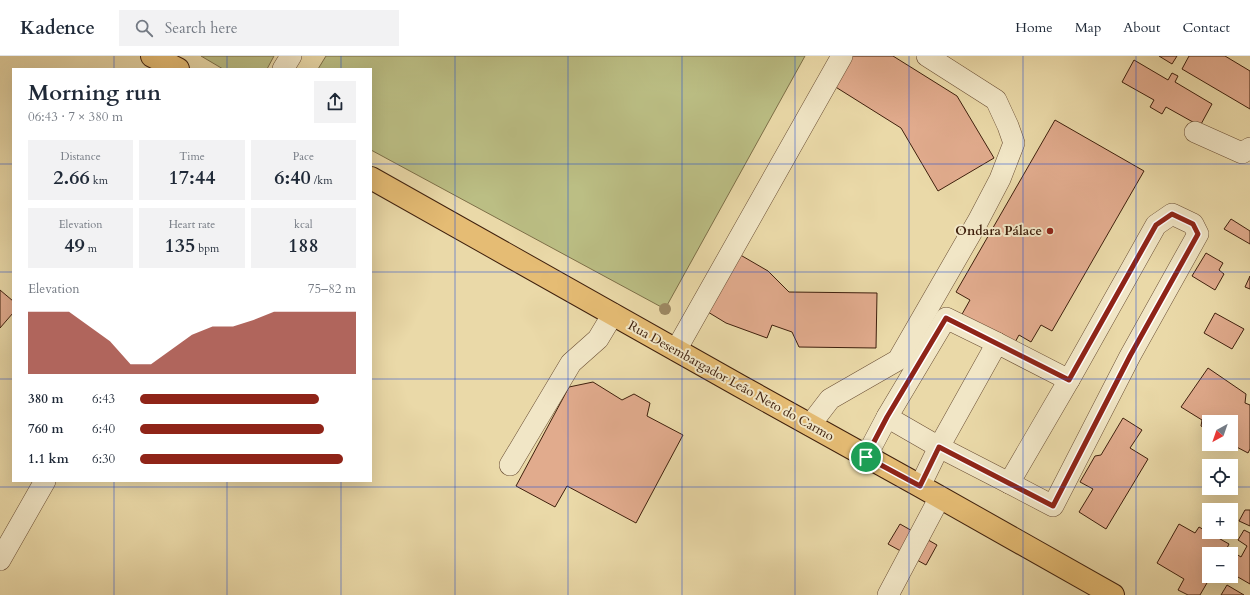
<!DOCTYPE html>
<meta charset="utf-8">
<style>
body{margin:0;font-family:Cardo,serif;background:#f2f2f3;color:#1f2937;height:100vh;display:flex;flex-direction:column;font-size:15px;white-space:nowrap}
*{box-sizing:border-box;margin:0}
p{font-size:13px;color:#747a83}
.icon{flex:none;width:22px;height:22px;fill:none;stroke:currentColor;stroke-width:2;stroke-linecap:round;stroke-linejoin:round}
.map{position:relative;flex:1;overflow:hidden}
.drawer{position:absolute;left:12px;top:12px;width:360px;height:414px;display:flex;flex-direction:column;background:#fff;border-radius:0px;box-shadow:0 4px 16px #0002}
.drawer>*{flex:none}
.needle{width:26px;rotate:220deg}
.tools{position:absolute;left:1202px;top:359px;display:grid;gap:8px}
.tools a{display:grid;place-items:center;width:36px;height:36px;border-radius:0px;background:#fff;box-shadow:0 4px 16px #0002;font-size:20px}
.pin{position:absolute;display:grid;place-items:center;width:34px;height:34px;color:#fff;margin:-17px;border:2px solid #fff;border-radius:50%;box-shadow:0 1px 4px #0007}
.round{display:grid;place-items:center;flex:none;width:42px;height:42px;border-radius:0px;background:#f2f2f3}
.head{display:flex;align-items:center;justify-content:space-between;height:68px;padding:0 16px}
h1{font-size:22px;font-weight:600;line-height:30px}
.figures{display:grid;grid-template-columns:repeat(3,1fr);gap:6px;height:68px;padding:4px 16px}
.figures div{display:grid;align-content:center;border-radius:0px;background:#f2f2f3;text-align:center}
.figures b{font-size:20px;font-weight:600}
.figures small{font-size:11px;font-weight:400}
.figures p{font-size:11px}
.chart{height:112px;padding:8px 16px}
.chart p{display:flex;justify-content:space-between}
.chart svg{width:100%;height:72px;margin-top:4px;fill:#8f2418;opacity:.7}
ul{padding:0 16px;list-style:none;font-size:13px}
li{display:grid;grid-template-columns:64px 48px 1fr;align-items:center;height:30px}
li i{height:10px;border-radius:5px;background:#8f2418}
header{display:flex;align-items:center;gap:24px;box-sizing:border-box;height:56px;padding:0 20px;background:#fff;border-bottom:1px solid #e0e1e3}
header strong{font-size:19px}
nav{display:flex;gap:22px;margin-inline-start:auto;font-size:14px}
.search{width:280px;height:36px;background:#f2f2f3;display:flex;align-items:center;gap:10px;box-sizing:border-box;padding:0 14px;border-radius:0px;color:#747a83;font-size:15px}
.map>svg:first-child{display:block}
.green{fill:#bbbe84;stroke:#7d6f48}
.building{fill:#e1ab8d;stroke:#3f200d}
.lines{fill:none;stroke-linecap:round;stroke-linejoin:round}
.minor-casing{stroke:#6a4e34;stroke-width:22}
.major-casing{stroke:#3f200d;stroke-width:24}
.minor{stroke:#f1e6c6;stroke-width:21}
.major{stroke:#e5bc74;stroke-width:22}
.tree{fill:#9d8963}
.route-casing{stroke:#fff;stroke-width:8}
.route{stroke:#8f2418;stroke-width:5}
.grid{fill:none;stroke:#1d4ed8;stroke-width:1;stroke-opacity:0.55}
.poi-dot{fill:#8f2418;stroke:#f1e6c6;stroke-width:1.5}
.labels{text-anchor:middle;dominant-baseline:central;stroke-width:4;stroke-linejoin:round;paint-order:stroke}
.poi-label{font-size:13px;font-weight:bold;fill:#3f200d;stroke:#f1e6c6;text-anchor:end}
.street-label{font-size:13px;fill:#3f200d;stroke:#f1e6c6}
</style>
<header>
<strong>Kadence</strong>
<div class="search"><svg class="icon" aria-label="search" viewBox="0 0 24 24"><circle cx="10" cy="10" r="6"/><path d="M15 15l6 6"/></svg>Search here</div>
<nav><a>Home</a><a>Map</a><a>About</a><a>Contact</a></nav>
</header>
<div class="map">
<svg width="1250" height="539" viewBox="0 0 1250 539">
<rect width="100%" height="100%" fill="#ead9a8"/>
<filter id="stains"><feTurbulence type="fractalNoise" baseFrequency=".005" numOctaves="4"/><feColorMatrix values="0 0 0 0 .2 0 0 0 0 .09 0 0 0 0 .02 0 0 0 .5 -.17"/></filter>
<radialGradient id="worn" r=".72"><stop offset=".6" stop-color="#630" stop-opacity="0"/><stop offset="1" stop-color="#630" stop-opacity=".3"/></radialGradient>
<g class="green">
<polygon points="201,0 274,0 267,13 223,13"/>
<polygon points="326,0 805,0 665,253 371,94 371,13 318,13"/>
</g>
<g class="building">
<polygon points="852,0 893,0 957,40 994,102 938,135 901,72 834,30"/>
<polygon points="1159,0 1177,0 1172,8"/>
<polygon points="1189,0 1225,0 1250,15 1250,53 1182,13"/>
<polygon points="1134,4 1168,24 1172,17 1178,20 1175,26 1212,48 1200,70 1166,51 1162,58 1150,51 1154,44 1122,26"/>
<polygon points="1055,64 1144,115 1052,275 1041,269 1031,286 1019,279 1013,290 961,260 970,244 956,236"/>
<polygon points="1231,163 1250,175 1250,188 1224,173"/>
<polygon points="737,197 768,215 789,236 877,237 876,292 799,291 792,276 772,269 767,282 726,267 703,253"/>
<polygon points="1206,197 1223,207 1219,214 1224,218 1215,234 1192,220"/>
<polygon points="1250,220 1250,233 1245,231"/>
<polygon points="0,234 13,245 13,257 0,272"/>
<polygon points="1215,257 1244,273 1232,293 1204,277"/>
<polygon points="1208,312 1246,338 1245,347 1250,349 1250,393 1248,397 1231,388 1231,366 1209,366 1209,375 1201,370 1202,364 1181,351"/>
<polygon points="593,326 622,344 634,338 650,347 647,360 683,379 636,467 567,430 555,451 516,430 569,331"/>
<polygon points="1123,362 1142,374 1130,392 1148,403 1106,473 1079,456 1093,433 1080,426 1095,400 1101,399"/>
<polygon points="1245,454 1250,454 1250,470 1239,465"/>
<polygon points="900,468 937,489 926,509 888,488"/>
<polygon points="1179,468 1195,477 1199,471 1229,488 1224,498 1209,498 1209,520 1211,520 1200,539 1188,539 1178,534 1184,523 1157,507"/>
<polygon points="1244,474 1250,477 1250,528 1231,517 1231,500 1233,496 1241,501 1247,490 1238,484"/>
<polygon points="1227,529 1244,539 1221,539"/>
</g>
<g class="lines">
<g class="minor-casing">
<g id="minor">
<polyline points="283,13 291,0"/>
<polyline points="1195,76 1242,97 1250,92"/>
<polygon points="997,287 1069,324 1009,427 939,391"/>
<polyline points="676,294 842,0"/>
<polyline points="810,369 830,343 898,304 978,165 1000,123 1014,87 1008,70 996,44 927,0"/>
<polyline points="866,401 887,361"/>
<polyline points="510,409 571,307 598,283 613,258"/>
<polyline points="1009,427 1053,450 1130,300 1198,178 1193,168 1172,158 1156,169 1069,324"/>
<polyline points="920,430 939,391 887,361 946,262 997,287"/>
<polyline points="0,504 45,425"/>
<polyline points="888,539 940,441"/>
</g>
</g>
<g class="major-casing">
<g id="major">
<polyline points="152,0 178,13"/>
<polyline points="371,122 740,330 920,430 1113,539"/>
</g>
</g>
<use href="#minor" class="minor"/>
<use href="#major" class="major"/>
</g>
<circle class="tree" cx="665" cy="253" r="6"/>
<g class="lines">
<g class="route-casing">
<polygon id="route" points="1172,158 1193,168 1198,178 1130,300 1053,450 939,391 920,430 866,401 887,361 946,262 1069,324 1156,169"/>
</g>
<use href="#route" class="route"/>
</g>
<path class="grid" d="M114,0V13M227,0V13M341,0V13M455,0V539M568,0V539M682,0V539M795,0V539M909,0V539M1023,0V539M1136,0V539M0,108H13M371,108H1250M0,216H13M371,216H1250M0,323H13M371,323H1250M114,425V539M227,425V539M341,425V539M0,431H1209M1231,431H1250"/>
<circle class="poi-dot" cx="1050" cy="175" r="4"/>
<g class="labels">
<g class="poi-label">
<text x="1042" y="175">Ondara Pálace</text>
</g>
<g class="street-label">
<text transform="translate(731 325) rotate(29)">Rua Desembargador Leão Neto do Carmo</text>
</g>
</g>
<rect width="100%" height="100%" filter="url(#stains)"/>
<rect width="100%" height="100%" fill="url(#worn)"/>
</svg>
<div class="tools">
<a><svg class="needle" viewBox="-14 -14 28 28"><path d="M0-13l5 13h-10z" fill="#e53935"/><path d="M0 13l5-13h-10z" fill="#747a83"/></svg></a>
<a><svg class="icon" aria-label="locate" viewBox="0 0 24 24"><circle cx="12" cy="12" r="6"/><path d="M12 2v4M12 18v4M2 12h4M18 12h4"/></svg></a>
<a>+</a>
<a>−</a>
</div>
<div class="pin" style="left:866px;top:401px;background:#1e9e55"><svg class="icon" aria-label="arrive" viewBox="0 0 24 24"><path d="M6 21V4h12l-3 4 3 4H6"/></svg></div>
<section class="drawer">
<div class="head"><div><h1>Morning run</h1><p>06:43 · 7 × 380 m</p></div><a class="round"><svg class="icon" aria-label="share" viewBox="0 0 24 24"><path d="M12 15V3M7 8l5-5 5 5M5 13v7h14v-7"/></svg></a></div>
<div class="figures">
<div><p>Distance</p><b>2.66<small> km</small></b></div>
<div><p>Time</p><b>17:44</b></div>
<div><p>Pace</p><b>6:40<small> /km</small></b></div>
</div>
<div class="figures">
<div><p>Elevation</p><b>49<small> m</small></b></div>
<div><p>Heart rate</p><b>135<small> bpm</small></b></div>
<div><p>kcal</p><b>188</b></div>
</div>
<div class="chart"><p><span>Elevation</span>75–82 m</p>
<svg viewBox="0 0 160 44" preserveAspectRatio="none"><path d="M0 44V6L10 6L20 6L30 15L40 24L50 38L60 38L70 29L80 20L90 15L100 15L110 11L120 6L130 6L140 6L150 6L160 6V44z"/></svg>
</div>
<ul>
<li><b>380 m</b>6:43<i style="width:83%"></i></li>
<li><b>760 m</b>6:40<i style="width:85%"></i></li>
<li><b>1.1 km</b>6:30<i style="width:94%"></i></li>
</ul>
</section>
</div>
